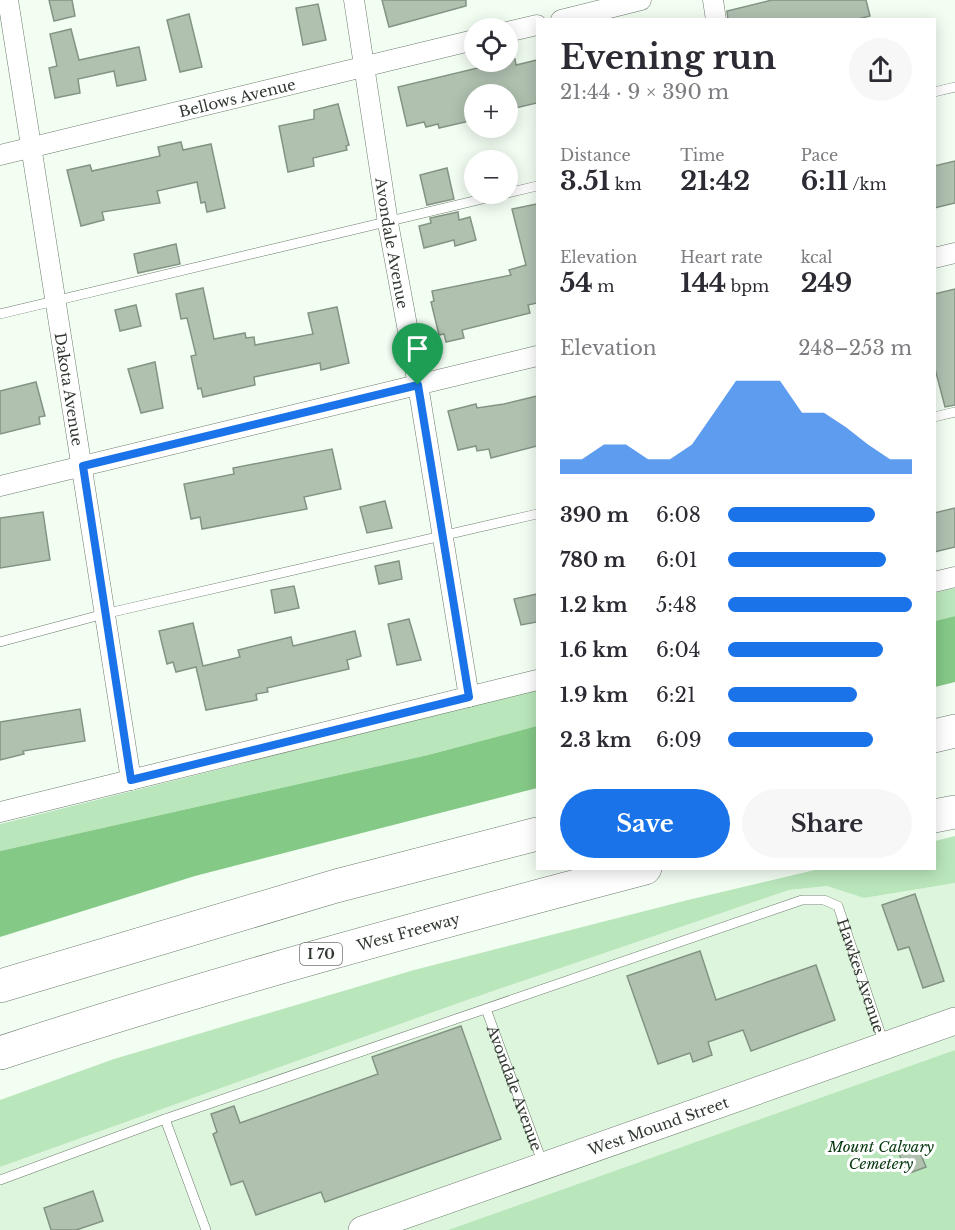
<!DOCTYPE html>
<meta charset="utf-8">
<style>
body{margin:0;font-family:"Libre Baskerville",serif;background:#f7f7f7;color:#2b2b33;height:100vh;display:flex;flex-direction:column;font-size:22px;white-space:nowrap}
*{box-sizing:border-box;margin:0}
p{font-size:20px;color:#7c7c81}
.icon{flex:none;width:33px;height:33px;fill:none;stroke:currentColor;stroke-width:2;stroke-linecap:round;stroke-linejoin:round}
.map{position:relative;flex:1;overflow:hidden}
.drawer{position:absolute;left:536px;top:18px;width:400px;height:852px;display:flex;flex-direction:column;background:#fff;border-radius:0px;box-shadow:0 3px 15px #0003}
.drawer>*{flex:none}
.buttons{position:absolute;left:464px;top:18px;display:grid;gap:12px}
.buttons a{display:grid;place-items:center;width:54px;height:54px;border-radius:50%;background:#fff;box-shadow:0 3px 15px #0003;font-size:30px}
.pin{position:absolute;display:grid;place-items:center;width:51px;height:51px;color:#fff;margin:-62px -26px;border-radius:50% 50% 50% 0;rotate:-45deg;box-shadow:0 0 6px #0007}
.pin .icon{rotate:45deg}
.round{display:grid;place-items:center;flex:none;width:63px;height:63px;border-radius:32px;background:#f7f7f7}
.head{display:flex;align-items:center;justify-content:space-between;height:102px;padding:0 24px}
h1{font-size:33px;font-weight:700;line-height:45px}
.metrics{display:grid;grid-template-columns:repeat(3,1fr);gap:9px;height:102px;padding:6px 24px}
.metrics div{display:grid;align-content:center}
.metrics b{font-size:26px;font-weight:700}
.metrics small{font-size:16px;font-weight:400}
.metrics p{font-size:16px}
.chart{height:168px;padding:12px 24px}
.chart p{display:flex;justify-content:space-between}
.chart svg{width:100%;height:108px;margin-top:6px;fill:#1a73e8;opacity:.7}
.cta{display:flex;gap:12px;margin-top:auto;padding:12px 24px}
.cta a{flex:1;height:69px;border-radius:36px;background:#1a73e8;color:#fff;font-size:24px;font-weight:700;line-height:69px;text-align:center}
.cta a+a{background:#f7f7f7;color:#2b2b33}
ul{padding:0 24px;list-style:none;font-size:20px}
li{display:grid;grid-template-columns:96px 72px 1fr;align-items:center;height:45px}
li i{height:15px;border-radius:8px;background:#1a73e8}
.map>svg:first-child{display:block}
.built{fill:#ddf5dd}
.green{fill:#bae6bb}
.forest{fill:#85c987}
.building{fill:#b0c1b0;stroke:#849484;stroke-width:1.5}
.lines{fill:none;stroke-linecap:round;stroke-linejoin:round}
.lane-casing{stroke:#6c7b6c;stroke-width:10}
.street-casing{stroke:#6c7b6c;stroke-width:21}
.secondary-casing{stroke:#6c7b6c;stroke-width:28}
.highway-casing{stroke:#6c7b6c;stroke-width:34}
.lane{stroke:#fff;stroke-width:9}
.street{stroke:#fff;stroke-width:20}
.secondary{stroke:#fff;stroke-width:27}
.highway{stroke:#fff;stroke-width:33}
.route-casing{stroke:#fff;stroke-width:12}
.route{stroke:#1a73e8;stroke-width:8}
.labels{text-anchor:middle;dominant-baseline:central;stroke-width:6;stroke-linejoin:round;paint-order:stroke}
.shield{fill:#fff;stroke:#707470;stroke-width:1.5}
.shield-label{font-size:14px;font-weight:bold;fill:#323932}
.street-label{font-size:15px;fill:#323932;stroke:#fff}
.park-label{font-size:15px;font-style:italic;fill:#05380e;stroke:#fff}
</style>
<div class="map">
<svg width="955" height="1230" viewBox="0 0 955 1230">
<rect width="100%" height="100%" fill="#f3fef3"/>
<polygon class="built" points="955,883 955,1050 448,1230 0,1230 0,1167 470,999 789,890 827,886 864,898"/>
<g class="green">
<polygon points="955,588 955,616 935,621 934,593"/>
<polygon points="537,690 537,726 428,755 0,851 0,824"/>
<polygon points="955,836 955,883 864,898 827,886 789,890 470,999 0,1167 0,1100 114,1059 414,970 688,900 819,869 934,868 935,841"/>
<polygon points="955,1050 955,1230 448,1230"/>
</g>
<g class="forest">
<polygon points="955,616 955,682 935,687 935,621"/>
<polygon points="537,726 537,788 195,876 0,937 0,851 428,755"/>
</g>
<g class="building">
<polygon points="49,0 72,0 75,16 54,21"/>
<polygon points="382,0 466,0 466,6 389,27"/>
<polygon points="772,0 866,0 870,16 854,20 728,20 727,11"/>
<polygon points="318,4 326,40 303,45 296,8"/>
<polygon points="189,14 202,67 180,72 167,20"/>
<polygon points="71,29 79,60 139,47 146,80 117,86 114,71 78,79 80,93 55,98 49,68 57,66 50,34"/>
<polygon points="515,59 516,65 537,60 537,103 507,110 507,94 474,94 474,120 439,128 438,124 426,127 424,122 407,126 398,87"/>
<polygon points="338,104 349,145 346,146 347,150 313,158 314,166 288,172 279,126 314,119 314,110"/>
<polygon points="181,142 183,150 211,144 225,208 207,212 205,202 201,203 197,182 157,191 160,203 102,212 104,220 81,226 67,170 90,165 92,171 160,156 158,147"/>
<polygon points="955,161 955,203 934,208 934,166"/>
<polygon points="447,168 454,199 427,205 420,175"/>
<polygon points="537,204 537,303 528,305 530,313 462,330 464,338 446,342 444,334 439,335 431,302 434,301 432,291 511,275 509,270 526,265 512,209"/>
<polygon points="458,212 459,220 470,217 476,240 455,246 454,240 424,248 419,226 431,223 430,218"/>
<polygon points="176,244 180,264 138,273 134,254"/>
<polygon points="203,288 214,339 245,333 246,338 254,337 255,345 313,334 308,313 337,307 349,363 321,370 320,363 254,377 255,385 203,397 201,388 198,389 191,356 196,355 187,318 181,319 176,294"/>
<polygon points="955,289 955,405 945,407 934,365 934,294"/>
<polygon points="136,305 141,326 120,331 115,310"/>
<polygon points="155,362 163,408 141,413 128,369"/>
<polygon points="36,382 45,416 39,417 40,424 0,434 0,391"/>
<polygon points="537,396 537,446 491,458 489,449 477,451 476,446 458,450 448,411 476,404 477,408 504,404"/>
<polygon points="332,449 341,489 304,497 307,509 202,529 200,517 191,519 184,484 234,474 233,468"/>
<polygon points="385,501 392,528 367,533 360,507"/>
<polygon points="955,508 955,547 934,552 934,513"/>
<polygon points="43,512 50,560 0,568 0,518"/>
<polygon points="399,561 402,579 379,584 375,566"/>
<polygon points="294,586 299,608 275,613 271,590"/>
<polygon points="537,594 537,622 521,625 514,599"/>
<polygon points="409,619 421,660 397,665 388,624"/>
<polygon points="193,623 203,666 240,657 238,650 291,637 293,646 355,631 361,656 347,660 349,669 267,688 268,692 256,694 257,700 206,710 196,667 176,672 173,662 167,664 159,631"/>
<polygon points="80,709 85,741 23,751 24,754 0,760 0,722"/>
<polygon points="915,894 944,981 923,988 909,947 898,950 882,905"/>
<polygon points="700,951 716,1000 816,965 835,1020 751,1051 743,1030 708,1042 712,1055 693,1062 690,1053 658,1064 627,976"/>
<polygon points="461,1026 501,1139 325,1202 321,1192 256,1215 243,1181 231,1185 213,1134 217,1132 211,1114 234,1106 240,1123 378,1074 372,1057"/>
<polygon points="916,1143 926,1167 907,1174 898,1151"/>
<polygon points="93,1191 103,1221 76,1230 51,1230 44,1208"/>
</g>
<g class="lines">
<g class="lane-casing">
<g id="lane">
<polyline points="934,92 955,87"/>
<polyline points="0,314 537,186"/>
<polyline points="934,417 955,412"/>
<polyline points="0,642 104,614 537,514"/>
<path id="s1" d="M486,1009L543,1164"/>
<polyline points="165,1119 206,1230"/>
<path id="s2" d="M0,1180L165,1119L802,900H824L838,906L884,1044"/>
</g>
</g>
<g class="street-casing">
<g id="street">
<path id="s3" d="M8,0L131,780"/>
<path id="s4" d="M354,0L388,223L418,385L469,697"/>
<polyline points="713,0 716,20"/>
<polyline points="561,20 641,0"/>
<polyline points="507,32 537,25"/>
<path id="s5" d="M0,155L474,40"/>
<polyline points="934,258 955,253"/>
<polyline points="0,486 537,356"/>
<polyline points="934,582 955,577"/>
<polyline points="0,812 537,680"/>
</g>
</g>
<g class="secondary-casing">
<g id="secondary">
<path id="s6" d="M362,1230L955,1021"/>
</g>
</g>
<g class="highway-casing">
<g id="highway">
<polyline points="934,736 955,731"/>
<polyline points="934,816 955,812"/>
<polyline points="0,986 336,886 537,834"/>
<path id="s7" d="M0,1053C213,983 428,925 645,868"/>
</g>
</g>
<use href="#lane" class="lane"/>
<use href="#street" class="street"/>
<use href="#secondary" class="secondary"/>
<use href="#highway" class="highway"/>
</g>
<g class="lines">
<g class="route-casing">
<polygon id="route" points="418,385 469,697 131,780 83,466"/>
</g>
<use href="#route" class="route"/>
</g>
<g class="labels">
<rect class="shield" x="300" y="943" width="42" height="22" rx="4.5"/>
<g class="shield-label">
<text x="321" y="954">I 70</text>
</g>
<g class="street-label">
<text stroke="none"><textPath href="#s5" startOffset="244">Bellows Avenue</textPath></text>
<text stroke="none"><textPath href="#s4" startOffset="246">Avondale Avenue</textPath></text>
<text stroke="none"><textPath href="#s3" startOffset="394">Dakota Avenue</textPath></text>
<text stroke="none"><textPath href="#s7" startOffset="426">West Freeway</textPath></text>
<text stroke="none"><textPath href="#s2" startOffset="960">Hawkes Avenue</textPath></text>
<text stroke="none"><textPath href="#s1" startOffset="84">Avondale Avenue</textPath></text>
<text stroke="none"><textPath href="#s6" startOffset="314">West Mound Street</textPath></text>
</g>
<g class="park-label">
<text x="881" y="1146">Mount Calvary<tspan x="881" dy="17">Cemetery</tspan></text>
</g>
</g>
</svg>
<div class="buttons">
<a><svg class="icon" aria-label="locate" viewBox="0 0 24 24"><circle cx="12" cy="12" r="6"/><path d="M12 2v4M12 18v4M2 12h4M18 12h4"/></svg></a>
<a>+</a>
<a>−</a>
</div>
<div class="pin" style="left:418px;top:385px;background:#1e9e55"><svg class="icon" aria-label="arrive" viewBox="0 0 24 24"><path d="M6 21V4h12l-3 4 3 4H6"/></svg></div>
<section class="drawer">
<div class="head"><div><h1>Evening run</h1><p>21:44 · 9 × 390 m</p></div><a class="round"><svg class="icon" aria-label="share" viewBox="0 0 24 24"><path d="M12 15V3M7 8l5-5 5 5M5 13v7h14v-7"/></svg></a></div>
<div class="metrics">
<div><p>Distance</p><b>3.51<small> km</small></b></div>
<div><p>Time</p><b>21:42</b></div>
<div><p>Pace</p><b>6:11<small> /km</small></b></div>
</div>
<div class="metrics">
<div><p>Elevation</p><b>54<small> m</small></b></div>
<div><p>Heart rate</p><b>144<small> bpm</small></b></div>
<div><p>kcal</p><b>249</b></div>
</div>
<div class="chart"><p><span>Elevation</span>248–253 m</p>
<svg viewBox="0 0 160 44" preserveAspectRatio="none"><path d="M0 44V38L10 38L20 32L30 32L40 38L50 38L60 32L70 19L80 6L90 6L100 6L110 19L120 19L130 25L140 32L150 38L160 38V44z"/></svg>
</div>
<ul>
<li><b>390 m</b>6:08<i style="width:80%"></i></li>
<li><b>780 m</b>6:01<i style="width:86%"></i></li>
<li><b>1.2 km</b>5:48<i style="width:100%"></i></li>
<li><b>1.6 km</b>6:04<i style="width:84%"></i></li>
<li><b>1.9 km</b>6:21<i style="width:70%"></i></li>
<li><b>2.3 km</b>6:09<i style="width:79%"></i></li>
</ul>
<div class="cta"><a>Save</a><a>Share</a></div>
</section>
</div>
